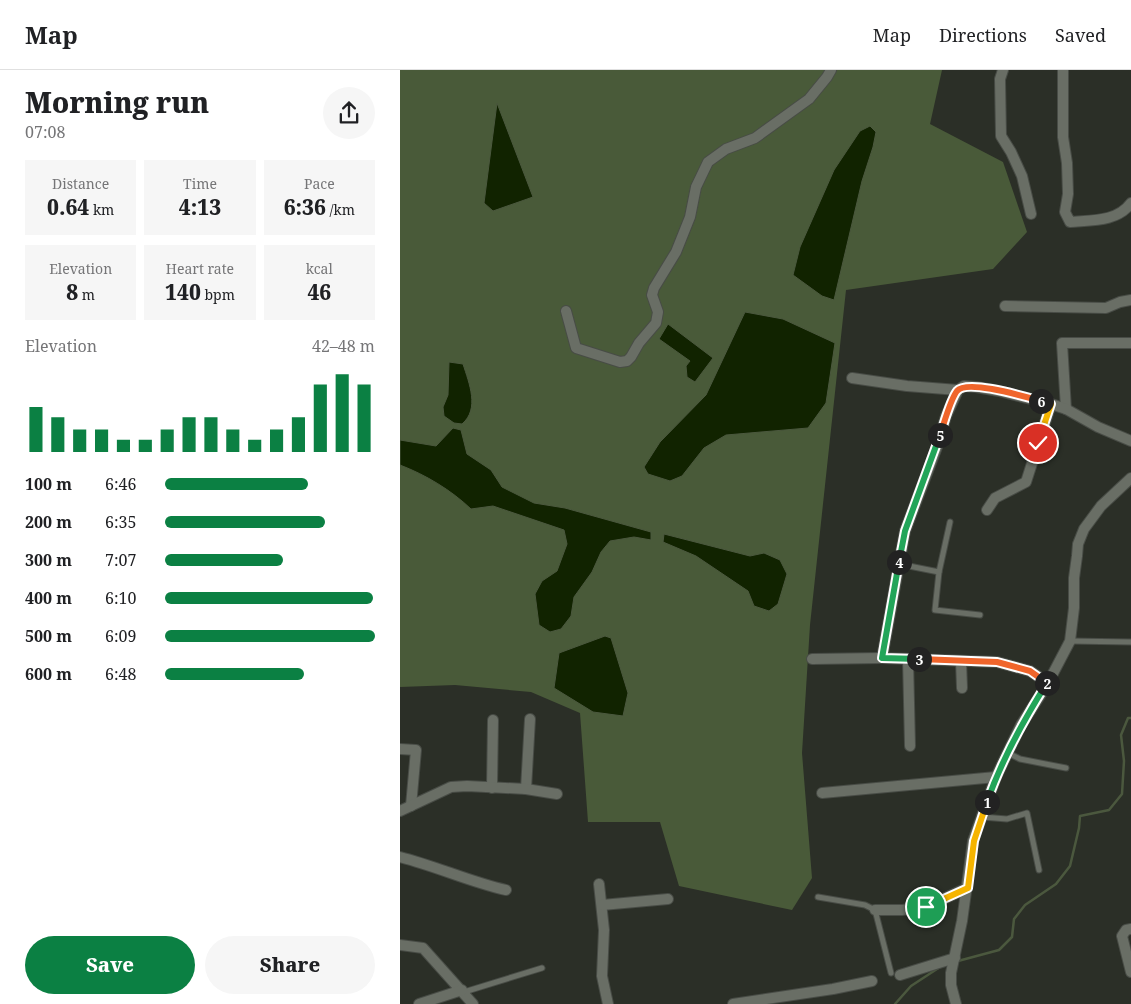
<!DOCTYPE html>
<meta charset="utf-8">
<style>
body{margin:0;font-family:"Noto Serif",serif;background:#f6f6f6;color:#202124;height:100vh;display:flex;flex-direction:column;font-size:19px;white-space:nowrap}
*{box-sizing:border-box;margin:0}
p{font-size:16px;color:#757577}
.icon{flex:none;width:28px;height:28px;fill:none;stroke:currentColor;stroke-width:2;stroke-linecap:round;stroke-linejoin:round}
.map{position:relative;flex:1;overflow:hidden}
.sheet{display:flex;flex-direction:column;background:#fff;width:400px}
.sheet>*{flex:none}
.pin{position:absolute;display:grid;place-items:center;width:42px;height:42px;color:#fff;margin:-21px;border:2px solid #fff;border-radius:50%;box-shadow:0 1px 5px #0007}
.km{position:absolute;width:25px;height:25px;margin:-12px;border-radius:50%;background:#222;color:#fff;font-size:14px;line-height:25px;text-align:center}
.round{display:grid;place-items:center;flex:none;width:52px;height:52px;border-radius:26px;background:#f6f6f6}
.overview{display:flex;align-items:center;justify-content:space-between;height:85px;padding:0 25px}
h1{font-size:28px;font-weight:800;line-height:38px}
.figures{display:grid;grid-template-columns:repeat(3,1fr);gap:8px;height:85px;padding:5px 25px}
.figures div{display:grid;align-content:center;border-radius:0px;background:#f6f6f6;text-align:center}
.figures b{font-size:21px;font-weight:800}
.figures small{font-size:14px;font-weight:400}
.figures p{font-size:14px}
.chart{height:140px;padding:10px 25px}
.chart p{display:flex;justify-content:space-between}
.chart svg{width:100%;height:90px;margin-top:5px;stroke:#0b8043;stroke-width:6}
.cta{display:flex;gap:10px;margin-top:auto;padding:10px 25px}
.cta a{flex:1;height:58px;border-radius:30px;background:#0b8043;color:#fff;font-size:20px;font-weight:800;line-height:58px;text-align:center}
.cta a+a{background:#f6f6f6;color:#202124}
ul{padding:0 25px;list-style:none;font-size:16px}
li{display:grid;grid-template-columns:80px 60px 1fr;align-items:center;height:38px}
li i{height:12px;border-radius:6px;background:#0b8043}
header{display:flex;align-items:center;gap:30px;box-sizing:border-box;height:70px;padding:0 25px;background:#fff;border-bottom:1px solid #e0e0e0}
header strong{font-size:24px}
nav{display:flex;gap:28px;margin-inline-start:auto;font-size:18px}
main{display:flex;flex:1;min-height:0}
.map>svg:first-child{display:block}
.green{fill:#495a39}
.water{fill:#112300;stroke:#4b583e}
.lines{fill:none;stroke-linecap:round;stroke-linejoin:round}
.stream{stroke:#4b583e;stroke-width:2.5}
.service-casing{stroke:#484c46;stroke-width:7}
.minor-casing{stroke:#484c46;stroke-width:12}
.service{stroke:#696e65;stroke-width:5}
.minor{stroke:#696e65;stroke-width:10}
.split-1-casing{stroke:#fff;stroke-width:10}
.split-2-casing{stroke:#fff;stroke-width:10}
.split-3-casing{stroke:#fff;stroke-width:10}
.split-4-casing{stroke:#fff;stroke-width:10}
.split-5-casing{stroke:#fff;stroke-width:10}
.split-6-casing{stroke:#fff;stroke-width:10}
.split-7-casing{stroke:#fff;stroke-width:10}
.split-1{stroke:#f5b400;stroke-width:6}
.split-2{stroke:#22a559;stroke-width:6}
.split-3{stroke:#f0652b;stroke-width:6}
.split-4{stroke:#22a559;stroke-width:6}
.split-5{stroke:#22a559;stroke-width:6}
.split-6{stroke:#f0652b;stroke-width:6}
.split-7{stroke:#f5b400;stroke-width:6}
</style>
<header>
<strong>Map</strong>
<nav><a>Map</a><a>Directions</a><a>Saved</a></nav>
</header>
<main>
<section class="sheet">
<div class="overview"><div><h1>Morning run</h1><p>07:08</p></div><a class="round"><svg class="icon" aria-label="share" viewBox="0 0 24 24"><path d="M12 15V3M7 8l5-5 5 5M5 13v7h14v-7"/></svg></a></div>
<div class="figures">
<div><p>Distance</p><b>0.64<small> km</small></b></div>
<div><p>Time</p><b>4:13</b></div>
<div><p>Pace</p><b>6:36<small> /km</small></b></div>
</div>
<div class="figures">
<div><p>Elevation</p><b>8<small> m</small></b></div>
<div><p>Heart rate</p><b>140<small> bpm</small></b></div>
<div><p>kcal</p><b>46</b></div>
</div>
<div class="chart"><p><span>Elevation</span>42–48 m</p>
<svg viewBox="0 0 160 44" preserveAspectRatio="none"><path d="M5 44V22M15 44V27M25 44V33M35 44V33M45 44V38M55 44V38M65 44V33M75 44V27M85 44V27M95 44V33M105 44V38M115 44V33M125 44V27M135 44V11M145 44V6M155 44V11"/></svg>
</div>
<ul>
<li><b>100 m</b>6:46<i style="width:68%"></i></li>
<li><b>200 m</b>6:35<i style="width:76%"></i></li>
<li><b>300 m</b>7:07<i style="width:56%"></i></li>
<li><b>400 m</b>6:10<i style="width:99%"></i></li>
<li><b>500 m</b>6:09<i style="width:100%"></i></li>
<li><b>600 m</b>6:48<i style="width:66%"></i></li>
</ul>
<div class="cta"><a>Save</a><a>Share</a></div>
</section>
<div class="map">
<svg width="731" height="934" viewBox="0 0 731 934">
<rect width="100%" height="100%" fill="#2b2f27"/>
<polygon class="green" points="0,0 542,0 530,54 603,92 627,162 593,199 446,220 410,555 402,683 412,808 392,840 279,816 260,752 188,752 180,643 131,622 55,615 0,617"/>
<g class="water">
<polygon points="97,33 133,127 93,141 84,133"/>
<polygon points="470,56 476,62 473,77 462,111 434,230 422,226 393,205 400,177 434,100 460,61"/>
<polygon points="345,242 383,249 435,273 426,333 408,358 326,365 304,378 282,406 270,411 248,404 244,397 260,372 306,325"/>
<polygon points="268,254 313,288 295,312 287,307 286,296 290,291 259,269"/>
<path d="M49,292L63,294C69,313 80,339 62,354L54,353L44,346L43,337L48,325Z"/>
<path d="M53,358L61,360L67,384L91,400L102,417L134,433L165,438L251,462V470L234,467L210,471L201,482L192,502L174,527L171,546L161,559L150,562L139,555L135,524L142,511L157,501L167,474L164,460L93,436L71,439C51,420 26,405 0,395V370L36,376Z"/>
<polygon points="264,464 350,486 364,483 380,490 387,504 378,534 369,541 354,536 348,521 296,486 263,472"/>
<polygon points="205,566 211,568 228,623 223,646 193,642 154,618 159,583"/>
</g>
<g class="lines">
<g class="stream">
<polyline points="558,891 599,880 612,867 614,849 625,835 656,814 670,796 679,758 680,746 709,740 722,724 724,691 721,665 728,648 731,648"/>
<polyline points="495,934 511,916 540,897"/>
</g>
<g class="service-casing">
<g id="service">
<polyline points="499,494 539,502 550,452"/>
<polyline points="539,502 535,540 580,545"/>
<polyline points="670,571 731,572"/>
<polyline points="608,683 620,689 666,698"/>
<polyline points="582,747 607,749 627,743 639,800"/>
<polyline points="418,827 465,835 475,840 491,903"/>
<polyline points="64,922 142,898"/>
</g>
</g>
<g class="minor-casing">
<g id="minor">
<polyline points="603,0 600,9 601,66 611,82 622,106 631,144"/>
<path d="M663,0V67L667,93L668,124L665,142L670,152C692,150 717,152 731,133"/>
<polyline points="605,236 706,238 720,232 731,230"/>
<polyline points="166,241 176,278 220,292 227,291 231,287 239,273 256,253 258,242 252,225 254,218 276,182 290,147 296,117 308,92 326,79 355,68 409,29 427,7 431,0"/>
<polyline points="452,308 507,316 558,320"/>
<polyline points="666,339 662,273 731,273"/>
<polyline points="587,440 595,428 626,412 651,334"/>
<polyline points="412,589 482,588"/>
<polyline points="508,589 510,676"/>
<polyline points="561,591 562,618"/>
<polyline points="648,613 630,601 597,592 482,588 505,461 538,374 546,346 558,320 564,316 576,317 599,321 651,334 666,339 698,357 731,371"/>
<polyline points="0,679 16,680 11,736"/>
<polyline points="92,718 93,650"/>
<polyline points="126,719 130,649"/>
<polyline points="422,723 596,707"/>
<polyline points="0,741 51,717 67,716 126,719 157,724"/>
<path d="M0,787C36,796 70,812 106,820"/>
<polyline points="199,814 204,860 202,906 208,934"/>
<polyline points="202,835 268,829"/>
<polyline points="475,840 502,840 526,837 567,818"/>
<polyline points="731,859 726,860 722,866 731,902"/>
<polyline points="0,875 23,878 73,934"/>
<polyline points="500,905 555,888"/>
<polyline points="19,934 62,920"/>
<polyline points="333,934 433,919 472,911"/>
<polyline points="556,934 551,915 551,903 562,851 573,771 596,707 621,655 648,613 670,571 674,538 674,508 677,486 678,474 684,459 701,436 731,408"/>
</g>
</g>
<use href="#service" class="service"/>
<use href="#minor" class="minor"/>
</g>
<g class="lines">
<g class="split-1-casing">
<polyline id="split-1" points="526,837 568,818 574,771 587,732"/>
</g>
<g class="split-2-casing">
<path id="split-2" d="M587,732C602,689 623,651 647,613"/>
</g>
<g class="split-3-casing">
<polyline id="split-3" points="519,589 597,592 630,601 647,613"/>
</g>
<g class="split-4-casing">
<polyline id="split-4" points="499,492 482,588 519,589"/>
</g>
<g class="split-5-casing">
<polyline id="split-5" points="499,492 505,461 540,365"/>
</g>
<g class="split-6-casing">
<path id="split-6" d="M540,365C544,354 550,330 557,321C567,309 626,327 641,331"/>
</g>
<g class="split-7-casing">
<polyline id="split-7" points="638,373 651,334 641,331"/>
</g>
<use href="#split-1" class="split-1"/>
<use href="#split-2" class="split-2"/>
<use href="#split-3" class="split-3"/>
<use href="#split-4" class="split-4"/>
<use href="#split-5" class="split-5"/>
<use href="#split-6" class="split-6"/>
<use href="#split-7" class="split-7"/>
</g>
</svg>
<div class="pin" style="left:526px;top:837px;background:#1e9e55"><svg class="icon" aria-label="arrive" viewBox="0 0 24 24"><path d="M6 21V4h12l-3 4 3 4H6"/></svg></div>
<div class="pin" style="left:638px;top:373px;background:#d93025"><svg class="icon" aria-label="check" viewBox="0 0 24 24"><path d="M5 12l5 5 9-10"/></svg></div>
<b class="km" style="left:587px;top:732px">1</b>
<b class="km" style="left:647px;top:613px">2</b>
<b class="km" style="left:519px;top:589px">3</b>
<b class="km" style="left:499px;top:492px">4</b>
<b class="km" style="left:540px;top:365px">5</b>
<b class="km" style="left:641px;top:331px">6</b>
</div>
</main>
